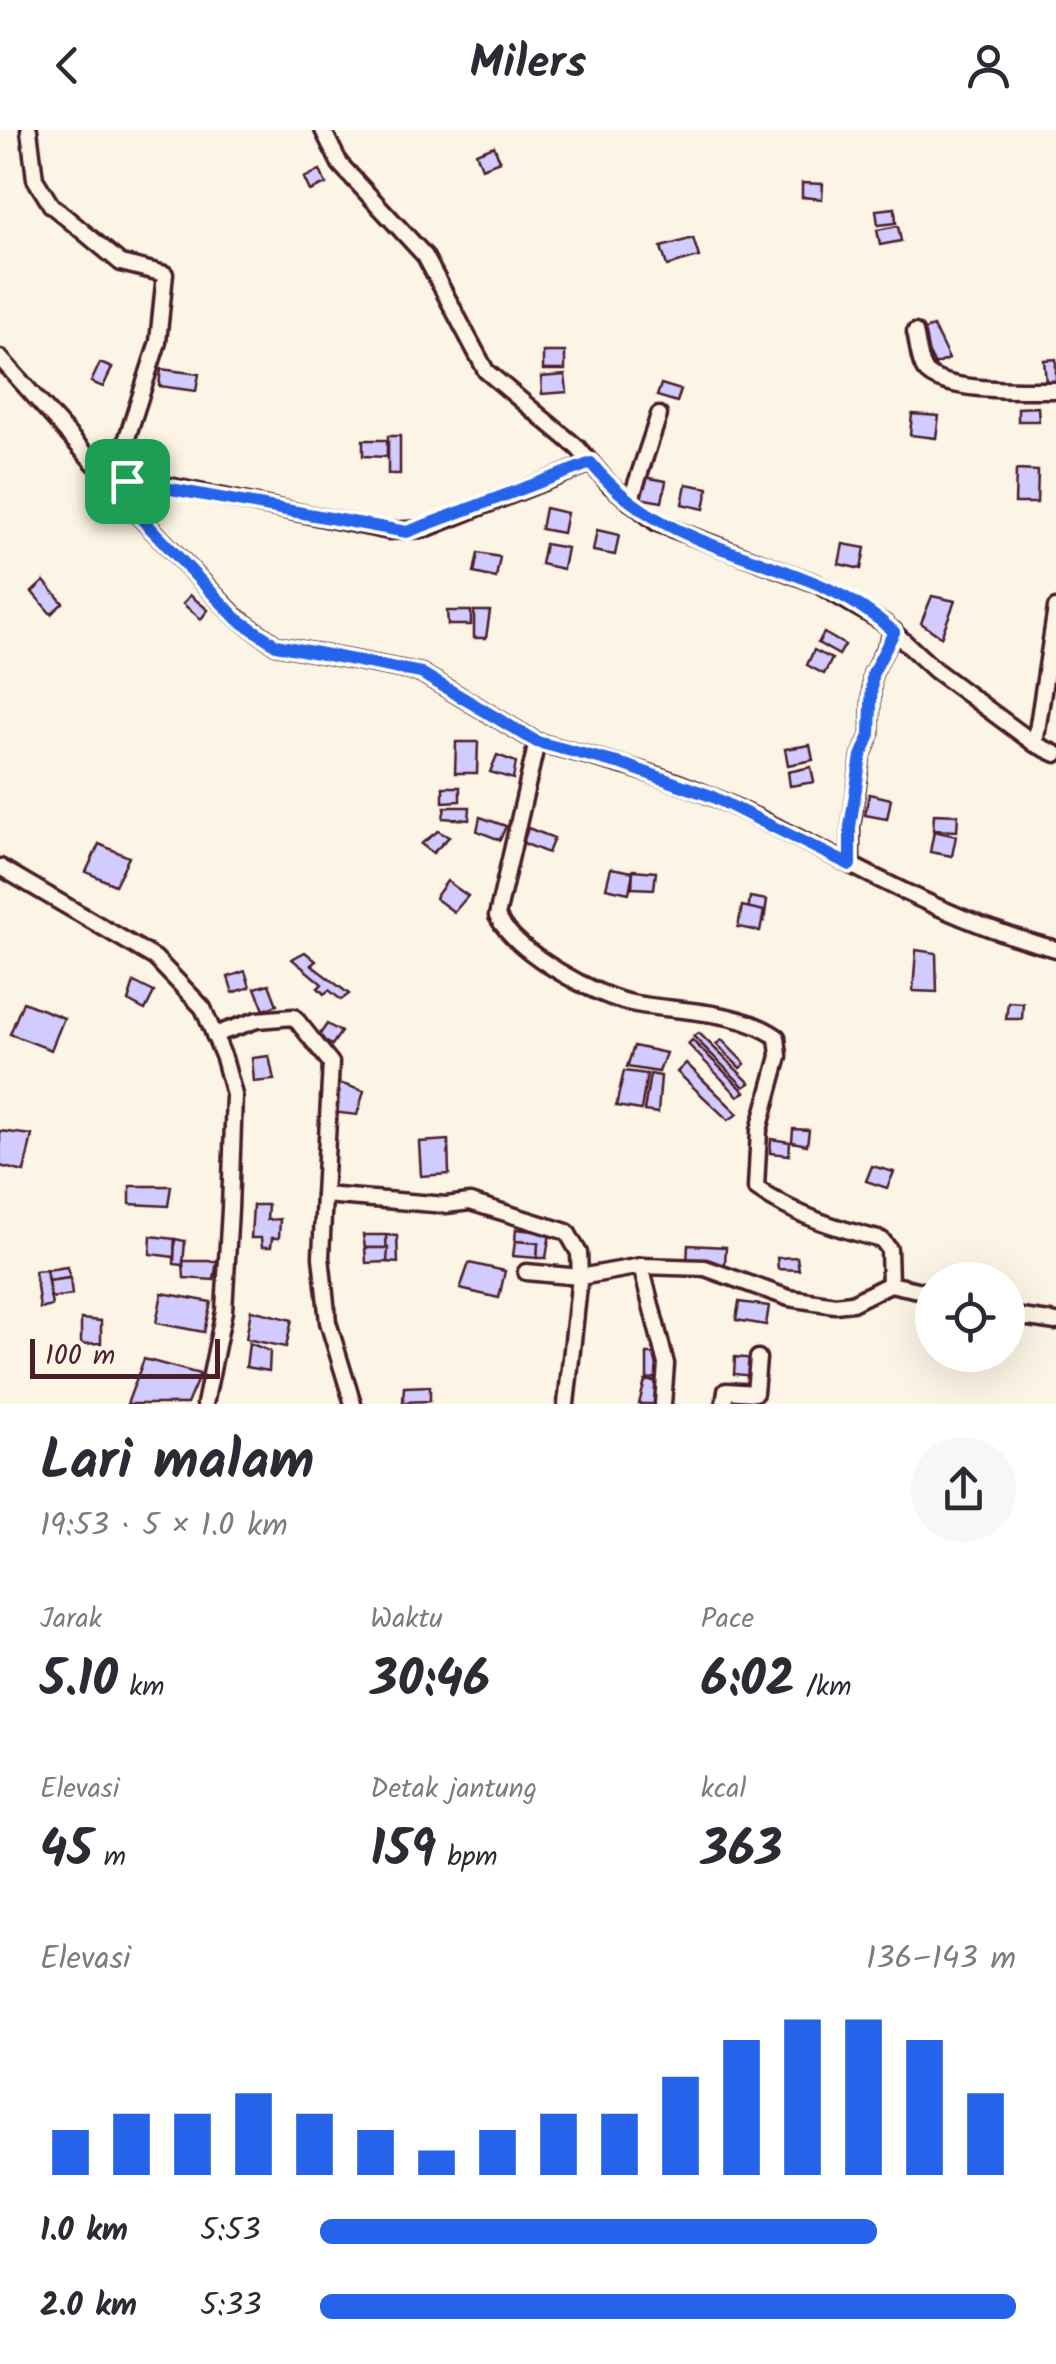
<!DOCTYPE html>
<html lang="id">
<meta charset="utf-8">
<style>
body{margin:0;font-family:Kalam,sans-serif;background:#f7f7f7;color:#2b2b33;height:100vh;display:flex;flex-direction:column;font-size:38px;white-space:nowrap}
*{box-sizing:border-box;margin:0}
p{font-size:32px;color:#7c7c81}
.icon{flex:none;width:55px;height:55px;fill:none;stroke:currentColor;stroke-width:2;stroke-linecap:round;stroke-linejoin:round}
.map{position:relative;height:1274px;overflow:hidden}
.sheet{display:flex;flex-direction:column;background:#fff;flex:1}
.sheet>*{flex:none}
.tools{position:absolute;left:915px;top:1132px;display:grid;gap:20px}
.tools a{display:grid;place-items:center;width:110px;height:110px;border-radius:50%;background:#fff;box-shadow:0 10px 40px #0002;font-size:50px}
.scale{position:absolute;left:30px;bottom:25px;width:190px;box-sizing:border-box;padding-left:10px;border:5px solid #4a1f2b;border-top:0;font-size:28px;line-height:35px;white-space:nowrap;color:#4a1f2b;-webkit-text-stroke:8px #fcf5e5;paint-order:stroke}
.pin{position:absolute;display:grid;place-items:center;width:85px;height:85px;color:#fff;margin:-42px;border-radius:20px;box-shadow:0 5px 15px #0006}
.round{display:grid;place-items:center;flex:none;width:105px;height:105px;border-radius:52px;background:#f7f7f7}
.overview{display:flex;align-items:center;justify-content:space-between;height:170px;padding:0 40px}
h1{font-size:55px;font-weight:800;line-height:75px}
.metrics{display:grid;grid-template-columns:repeat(3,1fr);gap:15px;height:170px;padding:10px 40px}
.metrics div{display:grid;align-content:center}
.metrics b{font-size:50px;font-weight:800}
.metrics small{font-size:28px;font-weight:400}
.metrics p{font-size:28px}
.chart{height:280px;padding:20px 40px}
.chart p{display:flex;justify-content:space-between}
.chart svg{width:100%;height:180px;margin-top:10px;stroke:#2563eb;stroke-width:6}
ul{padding:0 40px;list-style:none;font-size:32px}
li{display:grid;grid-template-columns:160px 120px 1fr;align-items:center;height:75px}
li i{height:25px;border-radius:12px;background:#2563eb}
header{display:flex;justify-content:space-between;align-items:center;height:130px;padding:0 40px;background:#fff;font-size:45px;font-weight:800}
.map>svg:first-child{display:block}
.building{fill:#d2cbfe;stroke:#4a1f2b;stroke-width:2.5}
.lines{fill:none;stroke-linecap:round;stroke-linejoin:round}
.minor-casing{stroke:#4a1f2b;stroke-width:21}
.minor{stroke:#fcf5e5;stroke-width:14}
.route-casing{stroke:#fff;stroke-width:20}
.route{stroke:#2563eb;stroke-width:12}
</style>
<header><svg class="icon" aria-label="back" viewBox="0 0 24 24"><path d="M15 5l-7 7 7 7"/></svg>Milers<svg class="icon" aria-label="person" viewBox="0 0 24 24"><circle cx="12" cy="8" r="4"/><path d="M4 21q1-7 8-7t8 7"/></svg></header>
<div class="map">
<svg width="1056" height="1274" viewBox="0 0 1056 1274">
<rect width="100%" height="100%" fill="#fcf5e5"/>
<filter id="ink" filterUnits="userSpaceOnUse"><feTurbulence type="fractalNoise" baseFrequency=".01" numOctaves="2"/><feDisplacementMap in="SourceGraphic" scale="20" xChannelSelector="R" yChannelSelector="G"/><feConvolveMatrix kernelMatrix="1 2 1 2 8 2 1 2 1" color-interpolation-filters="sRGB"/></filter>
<g filter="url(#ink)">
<g class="building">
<polygon points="494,16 500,31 482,38 476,23"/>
<polygon points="320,40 326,54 310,61 304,48"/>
<polygon points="802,53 823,54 822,69 802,67"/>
<polygon points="895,78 896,93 878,95 876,80"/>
<polygon points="898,96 901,111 880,115 877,100"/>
<polygon points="693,108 699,127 667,136 661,117"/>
<polygon points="933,196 949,229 935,235 919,203"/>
<rect x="543" y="222" width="22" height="18"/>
<polygon points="1056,229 1056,252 1046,252 1044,230"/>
<polygon points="100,233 112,238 103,257 91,252"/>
<polygon points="161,239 199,244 196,261 159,256"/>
<polygon points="565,245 567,262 542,264 541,247"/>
<polygon points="661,254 681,260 677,272 657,266"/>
<polygon points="1038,277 1039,291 1018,291 1018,278"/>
<polygon points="912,284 939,286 936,308 910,305"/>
<rect x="388" y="306" width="12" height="38"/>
<polygon points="363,310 387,310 387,327 363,326"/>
<polygon points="1016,340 1038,341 1037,373 1015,373"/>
<polygon points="644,347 666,351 662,372 639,368"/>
<polygon points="686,354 708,358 704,379 682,374"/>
<polygon points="545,378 567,383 563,403 541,399"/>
<polygon points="597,400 619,405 615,425 593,421"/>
<polygon points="545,414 567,418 563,439 541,434"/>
<polygon points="843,414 865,418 861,439 839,434"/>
<polygon points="478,423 500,427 496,448 474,443"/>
<polygon points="44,451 63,473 51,484 32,462"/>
<polygon points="190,465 208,480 201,489 183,474"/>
<polygon points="932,466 955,471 941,507 921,493"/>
<polygon points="447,481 471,481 471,495 448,495"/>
<polygon points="474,481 490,481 486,508 474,508"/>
<polygon points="824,503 845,515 839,525 818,513"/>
<polygon points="814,520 832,529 824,544 807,535"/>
<polygon points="456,612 478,612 477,643 455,643"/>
<polygon points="810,615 813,630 788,635 785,619"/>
<polygon points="497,625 516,632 513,649 490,642"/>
<polygon points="811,637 814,652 790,656 788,642"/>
<polygon points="443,657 460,657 460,671 443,672"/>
<polygon points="869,664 891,669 887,689 865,685"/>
<polygon points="445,677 470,677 469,690 443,688"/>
<polygon points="934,684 958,685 957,701 933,700"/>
<polygon points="480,687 506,696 500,710 477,701"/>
<polygon points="528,698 554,708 548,723 523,713"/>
<polygon points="438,701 449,707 433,723 421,714"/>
<polygon points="934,701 956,706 952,726 930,722"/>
<polygon points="99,714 129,727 115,755 86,742"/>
<polygon points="611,738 633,742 629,763 606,758"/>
<polygon points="633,740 656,742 654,759 632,758"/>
<polygon points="447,751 468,766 454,782 435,768"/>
<polygon points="750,767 767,770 764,791 747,789"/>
<polygon points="742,776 764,781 760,801 738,797"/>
<polygon points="916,820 936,823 937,862 913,861"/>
<polygon points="305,822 316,831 311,835 349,864 341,870 329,860 324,864 318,858 322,854 292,829"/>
<polygon points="245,841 250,857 233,863 228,847"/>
<polygon points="134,852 154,862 145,880 128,871"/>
<polygon points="269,854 277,875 264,880 255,858"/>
<polygon points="23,872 64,888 51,920 10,904"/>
<polygon points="1008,872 1023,873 1022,889 1006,889"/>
<polygon points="327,894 341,902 332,915 318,907"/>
<polygon points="699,903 750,953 744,957 693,906"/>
<polygon points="692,910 745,962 738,966 688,914"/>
<polygon points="722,910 745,934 740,938 716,914"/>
<polygon points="634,916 666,923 659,942 627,937"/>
<polygon points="269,926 274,950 254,952 252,928"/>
<polygon points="686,933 738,984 728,990 677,942"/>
<polygon points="624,941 647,944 641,980 616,976"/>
<polygon points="650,944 661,946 658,983 644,981"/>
<polygon points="339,953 364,961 357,985 332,982"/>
<polygon points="793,999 809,1000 807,1015 792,1012"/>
<polygon points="0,1001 32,1005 24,1042 0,1036"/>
<polygon points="771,1009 790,1012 789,1025 770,1023"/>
<polygon points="448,1010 449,1044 421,1046 419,1012"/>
<polygon points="872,1036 894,1042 887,1058 866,1051"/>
<polygon points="130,1056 171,1056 168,1076 130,1074"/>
<polygon points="253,1075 268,1075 267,1090 280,1089 279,1108 272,1108 271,1117 262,1117 261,1108 251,1108"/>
<polygon points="516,1099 550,1103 546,1128 537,1128 538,1113 515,1111"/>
<polygon points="363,1105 386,1105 388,1118 365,1118"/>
<polygon points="386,1105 397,1106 398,1133 387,1132"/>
<polygon points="151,1106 175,1109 174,1127 150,1124"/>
<polygon points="175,1109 185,1111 183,1135 174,1134"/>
<polygon points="515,1111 538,1113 537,1128 513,1126"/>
<polygon points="688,1115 726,1117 725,1134 687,1132"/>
<polygon points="365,1118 388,1118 387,1132 366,1133"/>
<polygon points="797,1127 799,1140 778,1139 777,1128"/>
<polygon points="183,1131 217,1131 214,1150 184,1148"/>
<polygon points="469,1133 505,1141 499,1168 460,1159"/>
<polygon points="67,1137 70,1148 48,1151 46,1140"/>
<polygon points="46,1140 52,1176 40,1179 35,1141"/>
<polygon points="70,1148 72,1165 51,1168 48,1151"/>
<polygon points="162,1163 211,1172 204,1202 156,1193"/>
<polygon points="739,1172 769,1176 766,1195 736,1190"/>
<polygon points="251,1180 292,1190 286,1217 246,1209"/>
<polygon points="81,1189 101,1191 101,1213 81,1214"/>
<polygon points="249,1213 270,1221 269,1241 246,1237"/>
<polygon points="647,1224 657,1224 658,1248 647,1249"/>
<polygon points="735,1227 755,1229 753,1246 734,1244"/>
<polygon points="144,1229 200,1244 187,1274 127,1274"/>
<polygon points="645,1251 660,1251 655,1274 639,1274"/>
<polygon points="430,1256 430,1271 403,1272 404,1257"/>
</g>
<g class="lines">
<g class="minor-casing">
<g id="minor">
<polyline points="29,0 35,49 51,75 121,133 165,144 158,212 115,345"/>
<polyline points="323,0 340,34 425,126 486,241 578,318 610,355 657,393 815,453 884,493 935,540 1035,614"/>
<path d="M915,202C918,213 919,232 925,240C942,263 1029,260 1056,260"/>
<polyline points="0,228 94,333 115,345 389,401 425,399 591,333"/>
<polyline points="127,351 131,374 140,387 236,487 276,515 421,543 537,612"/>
<polyline points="630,372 659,285"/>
<polyline points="1056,478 1035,614 1056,624"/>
<polyline points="851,735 851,697 861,627 870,605 872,545 894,501"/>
<polyline points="0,737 155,828 203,878 224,928 234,965 230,1079 224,1181 205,1274"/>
<polyline points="214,905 257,890 294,887 331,933 324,1065 446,1075 470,1072 567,1102 579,1123 580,1147 526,1142"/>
<polyline points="324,1065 321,1127 328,1192 353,1274"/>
<polyline points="641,1136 666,1234 663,1274"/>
<path d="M890,1154L889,1119L882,1110C836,1098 795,1086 756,1058L759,1000L779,926L777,907C738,880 681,882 636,874C595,867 517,823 497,786L537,612C596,628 656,642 713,667C828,718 933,788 1056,819"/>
<polyline points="1008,1185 1056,1192"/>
<polyline points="566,1274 580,1147 641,1136 705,1138 789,1168 835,1175 852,1173 890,1154 932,1163"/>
<polyline points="724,1274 726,1261 755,1263 758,1228"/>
</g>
</g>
<use href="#minor" class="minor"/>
</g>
</g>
<g class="lines" filter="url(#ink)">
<g class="route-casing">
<path id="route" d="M591,333C674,436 804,419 894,502L872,545L870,605L861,626L850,697V735L711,666L625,635L537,612L421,543L276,515L236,488L140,387L131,374L127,351L407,402Z"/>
</g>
<use href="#route" class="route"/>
</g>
</svg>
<div class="tools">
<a><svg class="icon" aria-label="locate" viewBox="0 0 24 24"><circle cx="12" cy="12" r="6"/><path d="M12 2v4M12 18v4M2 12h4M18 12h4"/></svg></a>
</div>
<div class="scale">100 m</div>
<div class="pin" style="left:127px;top:351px;background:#1e9e55"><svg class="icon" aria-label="arrive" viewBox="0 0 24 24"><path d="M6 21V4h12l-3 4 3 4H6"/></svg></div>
</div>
<section class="sheet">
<div class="overview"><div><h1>Lari malam</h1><p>19:53 · 5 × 1.0 km</p></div><a class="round"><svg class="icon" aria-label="share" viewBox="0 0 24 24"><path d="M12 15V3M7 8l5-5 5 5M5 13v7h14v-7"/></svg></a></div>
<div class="metrics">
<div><p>Jarak</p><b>5.10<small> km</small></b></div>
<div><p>Waktu</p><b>30:46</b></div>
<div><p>Pace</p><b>6:02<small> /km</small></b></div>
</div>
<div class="metrics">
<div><p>Elevasi</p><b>45<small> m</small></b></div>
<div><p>Detak jantung</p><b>159<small> bpm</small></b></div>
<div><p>kcal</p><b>363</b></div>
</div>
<div class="chart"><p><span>Elevasi</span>136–143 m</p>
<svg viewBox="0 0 160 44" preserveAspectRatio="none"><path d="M5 44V33M15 44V29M25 44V29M35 44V24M45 44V29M55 44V33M65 44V38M75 44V33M85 44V29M95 44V29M105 44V20M115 44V11M125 44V6M135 44V6M145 44V11M155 44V24"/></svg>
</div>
<ul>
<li><b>1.0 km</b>5:53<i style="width:80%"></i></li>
<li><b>2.0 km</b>5:33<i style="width:100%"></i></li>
</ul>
</section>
